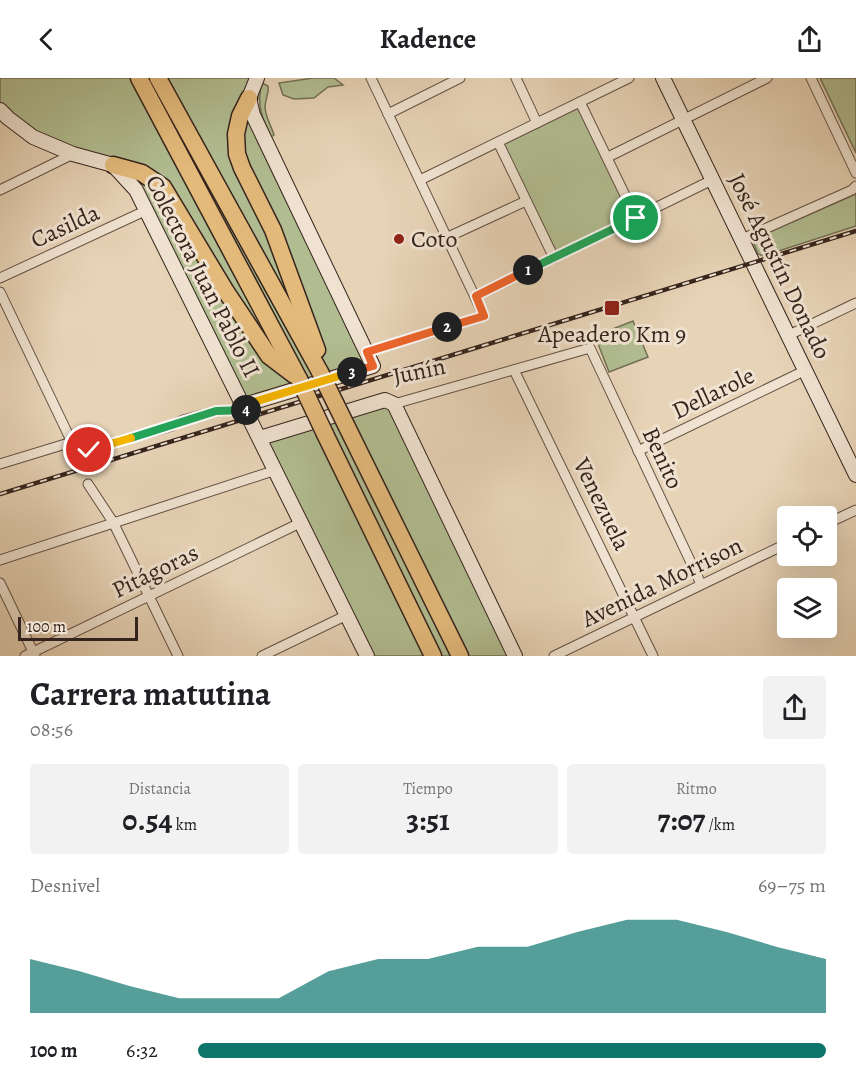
<!DOCTYPE html>
<html lang="es">
<meta charset="utf-8">
<style>
body{margin:0;font-family:Alegreya,serif;background:#f2f2f2;color:#202124;height:100vh;display:flex;flex-direction:column;font-size:22px;white-space:nowrap}
*{box-sizing:border-box;margin:0}
p{font-size:20px;color:#757577}
.icon{flex:none;width:33px;height:33px;fill:none;stroke:currentColor;stroke-width:2;stroke-linecap:round;stroke-linejoin:round}
.map{position:relative;height:578px;overflow:hidden}
.side{display:flex;flex-direction:column;background:#fff;flex:1}
.side>*{flex:none}
.controls{position:absolute;left:777px;top:428px;display:grid;gap:12px}
.controls a{display:grid;place-items:center;width:60px;height:60px;border-radius:6px;background:#fff;box-shadow:0 6px 24px #0002;font-size:30px}
.scale{position:absolute;left:18px;bottom:15px;width:120px;box-sizing:border-box;padding-left:6px;border:3px solid #35241d;border-top:0;font-size:16px;line-height:21px;white-space:nowrap;color:#35241d;-webkit-text-stroke:4px #efe2d0;paint-order:stroke}
.pin{position:absolute;display:grid;place-items:center;width:51px;height:51px;color:#fff;margin:-26px;border:3px solid #fff;border-radius:50%;box-shadow:0 2px 6px #0007}
.km{position:absolute;width:30px;height:30px;margin:-15px;border-radius:50%;background:#222;color:#fff;font-size:16px;line-height:30px;text-align:center}
.round{display:grid;place-items:center;flex:none;width:63px;height:63px;border-radius:6px;background:#f2f2f2}
.summary{display:flex;align-items:center;justify-content:space-between;height:102px;padding:0 30px}
h1{font-size:33px;font-weight:700;line-height:45px}
.metrics{display:grid;grid-template-columns:repeat(3,1fr);gap:9px;height:102px;padding:6px 30px}
.metrics div{display:grid;align-content:center;border-radius:6px;background:#f2f2f2;text-align:center}
.metrics b{font-size:30px;font-weight:700}
.metrics small{font-size:16px;font-weight:400}
.metrics p{font-size:16px}
.chart{height:168px;padding:12px 30px}
.chart p{display:flex;justify-content:space-between}
.chart svg{width:100%;height:108px;margin-top:6px;fill:#0f766e;opacity:.7}
ul{padding:0 30px;list-style:none;font-size:20px}
li{display:grid;grid-template-columns:96px 72px 1fr;align-items:center;height:45px}
li i{height:15px;border-radius:8px;background:#0f766e}
header{display:flex;justify-content:space-between;align-items:center;height:78px;padding:0 30px;background:#fff;font-size:27px;font-weight:700}
.map>svg:first-child{display:block}
.green{fill:#b1bd91;stroke:#737057;stroke-width:1.5}
.lines{fill:none;stroke-linecap:round;stroke-linejoin:round}
.street-casing{stroke:#625043;stroke-width:11}
.secondary-casing{stroke:#35241d;stroke-width:16}
.highway-casing{stroke:#35241d;stroke-width:19}
.street{stroke:#efe2d0;stroke-width:9}
.secondary{stroke:#efe2d0;stroke-width:14}
.highway{stroke:#e4ba7b;stroke-width:16}
.rail-casing{stroke:#35241d;stroke-width:4.5}
.rail{stroke:#efe2d0;stroke-width:2;stroke-dasharray:7;stroke-linecap:butt}
.highway-bridge-casing{stroke:#35241d;stroke-width:19;stroke-linecap:butt}
.highway-bridge{stroke:#e4ba7b;stroke-width:16}
.split-1-casing{stroke:#fff;stroke-width:12}
.split-2-casing{stroke:#fff;stroke-width:12}
.split-3-casing{stroke:#fff;stroke-width:12}
.split-4-casing{stroke:#fff;stroke-width:12}
.split-5-casing{stroke:#fff;stroke-width:12}
.split-6-casing{stroke:#fff;stroke-width:12}
.split-1{stroke:#22a559;stroke-width:8}
.split-2{stroke:#f0652b;stroke-width:8}
.split-3{stroke:#f0652b;stroke-width:8}
.split-4{stroke:#f5b400;stroke-width:8}
.split-5{stroke:#22a559;stroke-width:8}
.split-6{stroke:#f5b400;stroke-width:8}
.poi-dot{fill:#8f2418;stroke:#efe2d0;stroke-width:2}
.labels{text-anchor:middle;dominant-baseline:central;stroke-width:6;stroke-linejoin:round;paint-order:stroke}
.street-label{font-size:24px;fill:#35241d;stroke:#efe2d0}
.poi-label{font-size:24px;fill:#35241d;stroke:#efe2d0;text-anchor:start}
</style>
<header><svg class="icon" aria-label="back" viewBox="0 0 24 24"><path d="M15 5l-7 7 7 7"/></svg>Kadence<svg class="icon" aria-label="share" viewBox="0 0 24 24"><path d="M12 15V3M7 8l5-5 5 5M5 13v7h14v-7"/></svg></header>
<div class="map">
<svg width="856" height="578" viewBox="0 0 856 578">
<rect width="100%" height="100%" fill="#e7d3b6"/>
<filter id="stains"><feTurbulence type="fractalNoise" baseFrequency=".00333" numOctaves="4"/><feColorMatrix values="0 0 0 0 .2 0 0 0 0 .09 0 0 0 0 .02 0 0 0 .5 -.17"/></filter>
<radialGradient id="worn" r=".72"><stop offset=".6" stop-color="#630" stop-opacity="0"/><stop offset="1" stop-color="#630" stop-opacity=".3"/></radialGradient>
<g class="green">
<polygon points="0,0 257,0 249,20 373,288 244,327 124,97 73,76 0,32"/>
<polygon points="313,0 334,0 343,7 328,9 314,20 294,21 283,17 279,5"/>
<polygon points="820,0 856,0 856,75"/>
<path d="M262,5L268,8C269,14 266,20 265,28C265,39 271,47 274,57L271,59C262,40 256,26 262,5Z"/>
<polygon points="580,24 636,140 554,180 498,64"/>
<polygon points="856,116 856,148 763,178 758,176 754,166 754,161"/>
<polygon points="633,243 648,279 609,294 595,258"/>
<polygon points="385,322 515,578 367,578 260,360"/>
</g>
<g class="lines">
<g class="street-casing">
<g id="street">
<polyline points="516,0 537,45"/>
<polyline points="811,0 856,95"/>
<polyline points="580,24 636,140"/>
<polyline points="388,36 460,0"/>
<polyline points="498,64 554,180"/>
<polyline points="608,79 767,0"/>
<polyline points="420,102 629,0"/>
<polyline points="0,112 73,76"/>
<polyline points="448,159 526,123"/>
<polyline points="742,161 852,112 856,108"/>
<polyline points="0,200 147,132"/>
<polyline points="0,214 77,375 172,348 183,342 216,333 246,332"/>
<polyline points="476,218 712,102"/>
<polyline points="789,257 856,225"/>
<polyline points="367,274 484,238 371,0"/>
<polyline points="514,292 653,578"/>
<polyline points="394,326 590,270 701,506"/>
<polyline points="638,373 806,292"/>
<polyline points="0,386 72,364"/>
<polyline points="88,406 113,444 178,578"/>
<polyline points="826,446 856,432"/>
<polyline points="0,482 276,392"/>
<polyline points="0,505 35,578"/>
<polyline points="25,578 302,444"/>
<polyline points="262,578 347,537"/>
<polyline points="554,578 788,465"/>
</g>
</g>
<g class="secondary-casing">
<g id="secondary">
<polyline points="663,0 856,397"/>
<polyline points="0,32 8,40 33,59 73,76 113,87 136,112 367,578"/>
<polyline points="244,327 373,288 253,37 249,20 257,0"/>
<polyline points="260,360 385,322 394,326 515,578"/>
</g>
</g>
<g class="highway-casing">
<g id="highway">
<polyline points="139,0 299,301"/>
<polyline points="158,0 320,294"/>
<polyline points="249,20 240,38 236,56 237,76 242,90 273,152 317,272"/>
<polyline points="113,87 142,95 163,109 225,212 269,278 294,297"/>
<polyline points="347,349 460,578"/>
<polyline points="325,356 433,578"/>
</g>
</g>
<use href="#street" class="street"/>
<use href="#secondary" class="secondary"/>
<use href="#highway" class="highway"/>
<g class="rail-casing">
<polyline id="rail" points="0,416 856,153"/>
</g>
<use href="#rail" class="rail"/>
<g class="highway-bridge-casing">
<g id="highway-bridge">
<polyline points="320,294 347,349"/>
<polyline points="299,301 325,356"/>
</g>
</g>
<use href="#highway-bridge" class="highway-bridge"/>
</g>
<g class="lines">
<g class="split-1-casing">
<polyline id="split-1" points="528,192 636,140"/>
</g>
<g class="split-2-casing">
<polyline id="split-2" points="447,249 484,238 476,218 528,192"/>
</g>
<g class="split-3-casing">
<polyline id="split-3" points="352,294 373,288 367,274 447,249"/>
</g>
<g class="split-4-casing">
<polyline id="split-4" points="246,332 244,327 352,294"/>
</g>
<g class="split-5-casing">
<polyline id="split-5" points="131,360 216,333 246,332"/>
</g>
<g class="split-6-casing">
<polyline id="split-6" points="89,372 131,360"/>
</g>
<use href="#split-1" class="split-1"/>
<use href="#split-2" class="split-2"/>
<use href="#split-3" class="split-3"/>
<use href="#split-4" class="split-4"/>
<use href="#split-5" class="split-5"/>
<use href="#split-6" class="split-6"/>
</g>
<g class="poi-dot">
<circle cx="399" cy="161" r="6"/>
<rect x="604" y="222" width="16" height="16" rx="3"/>
</g>
<g class="labels">
<g class="street-label">
<text transform="translate(65 148) rotate(-25)">Casilda</text>
<text transform="translate(780 188) rotate(64)">José Agustín Donado</text>
<text transform="translate(203 198) rotate(63)">Colectora Juan Pablo II</text>
<text transform="translate(419 293) rotate(-12)">Junín</text>
<text transform="translate(713 315) rotate(-26)">Dellarole</text>
<text transform="translate(663 380) rotate(65)">Benito</text>
<text transform="translate(602 426) rotate(64)">Venezuela</text>
<text transform="translate(155 493) rotate(-26)">Pitágoras</text>
<text transform="translate(662 504) rotate(-26)">Avenida Morrison</text>
</g>
<g class="poi-label">
<text x="411" y="161">Coto</text>
<text x="612" y="256" text-anchor="middle">Apeadero Km 9</text>
</g>
</g>
<rect width="100%" height="100%" filter="url(#stains)"/>
<rect width="100%" height="100%" fill="url(#worn)"/>
</svg>
<div class="controls">
<a><svg class="icon" aria-label="locate" viewBox="0 0 24 24"><circle cx="12" cy="12" r="6"/><path d="M12 2v4M12 18v4M2 12h4M18 12h4"/></svg></a>
<a><svg class="icon" aria-label="layers" viewBox="0 0 24 24"><path d="M12 4l9 5-9 5-9-5zM3 14l9 5 9-5"/></svg></a>
</div>
<div class="scale">100 m</div>
<div class="pin" style="left:636px;top:140px;background:#1e9e55"><svg class="icon" aria-label="arrive" viewBox="0 0 24 24"><path d="M6 21V4h12l-3 4 3 4H6"/></svg></div>
<div class="pin" style="left:89px;top:372px;background:#d93025"><svg class="icon" aria-label="check" viewBox="0 0 24 24"><path d="M5 12l5 5 9-10"/></svg></div>
<b class="km" style="left:528px;top:192px">1</b>
<b class="km" style="left:447px;top:249px">2</b>
<b class="km" style="left:352px;top:294px">3</b>
<b class="km" style="left:246px;top:332px">4</b>
</div>
<section class="side">
<div class="summary"><div><h1>Carrera matutina</h1><p>08:56</p></div><a class="round"><svg class="icon" aria-label="share" viewBox="0 0 24 24"><path d="M12 15V3M7 8l5-5 5 5M5 13v7h14v-7"/></svg></a></div>
<div class="metrics">
<div><p>Distancia</p><b>0.54<small> km</small></b></div>
<div><p>Tiempo</p><b>3:51</b></div>
<div><p>Ritmo</p><b>7:07<small> /km</small></b></div>
</div>
<div class="chart"><p><span>Desnivel</span>69–75 m</p>
<svg viewBox="0 0 160 44" preserveAspectRatio="none"><path d="M0 44V22L10 27L20 33L30 38L40 38L50 38L60 27L70 22L80 22L90 17L100 17L110 11L120 6L130 6L140 11L150 17L160 22V44z"/></svg>
</div>
<ul>
<li><b>100 m</b>6:32<i style="width:100%"></i></li>
</ul>
</section>
